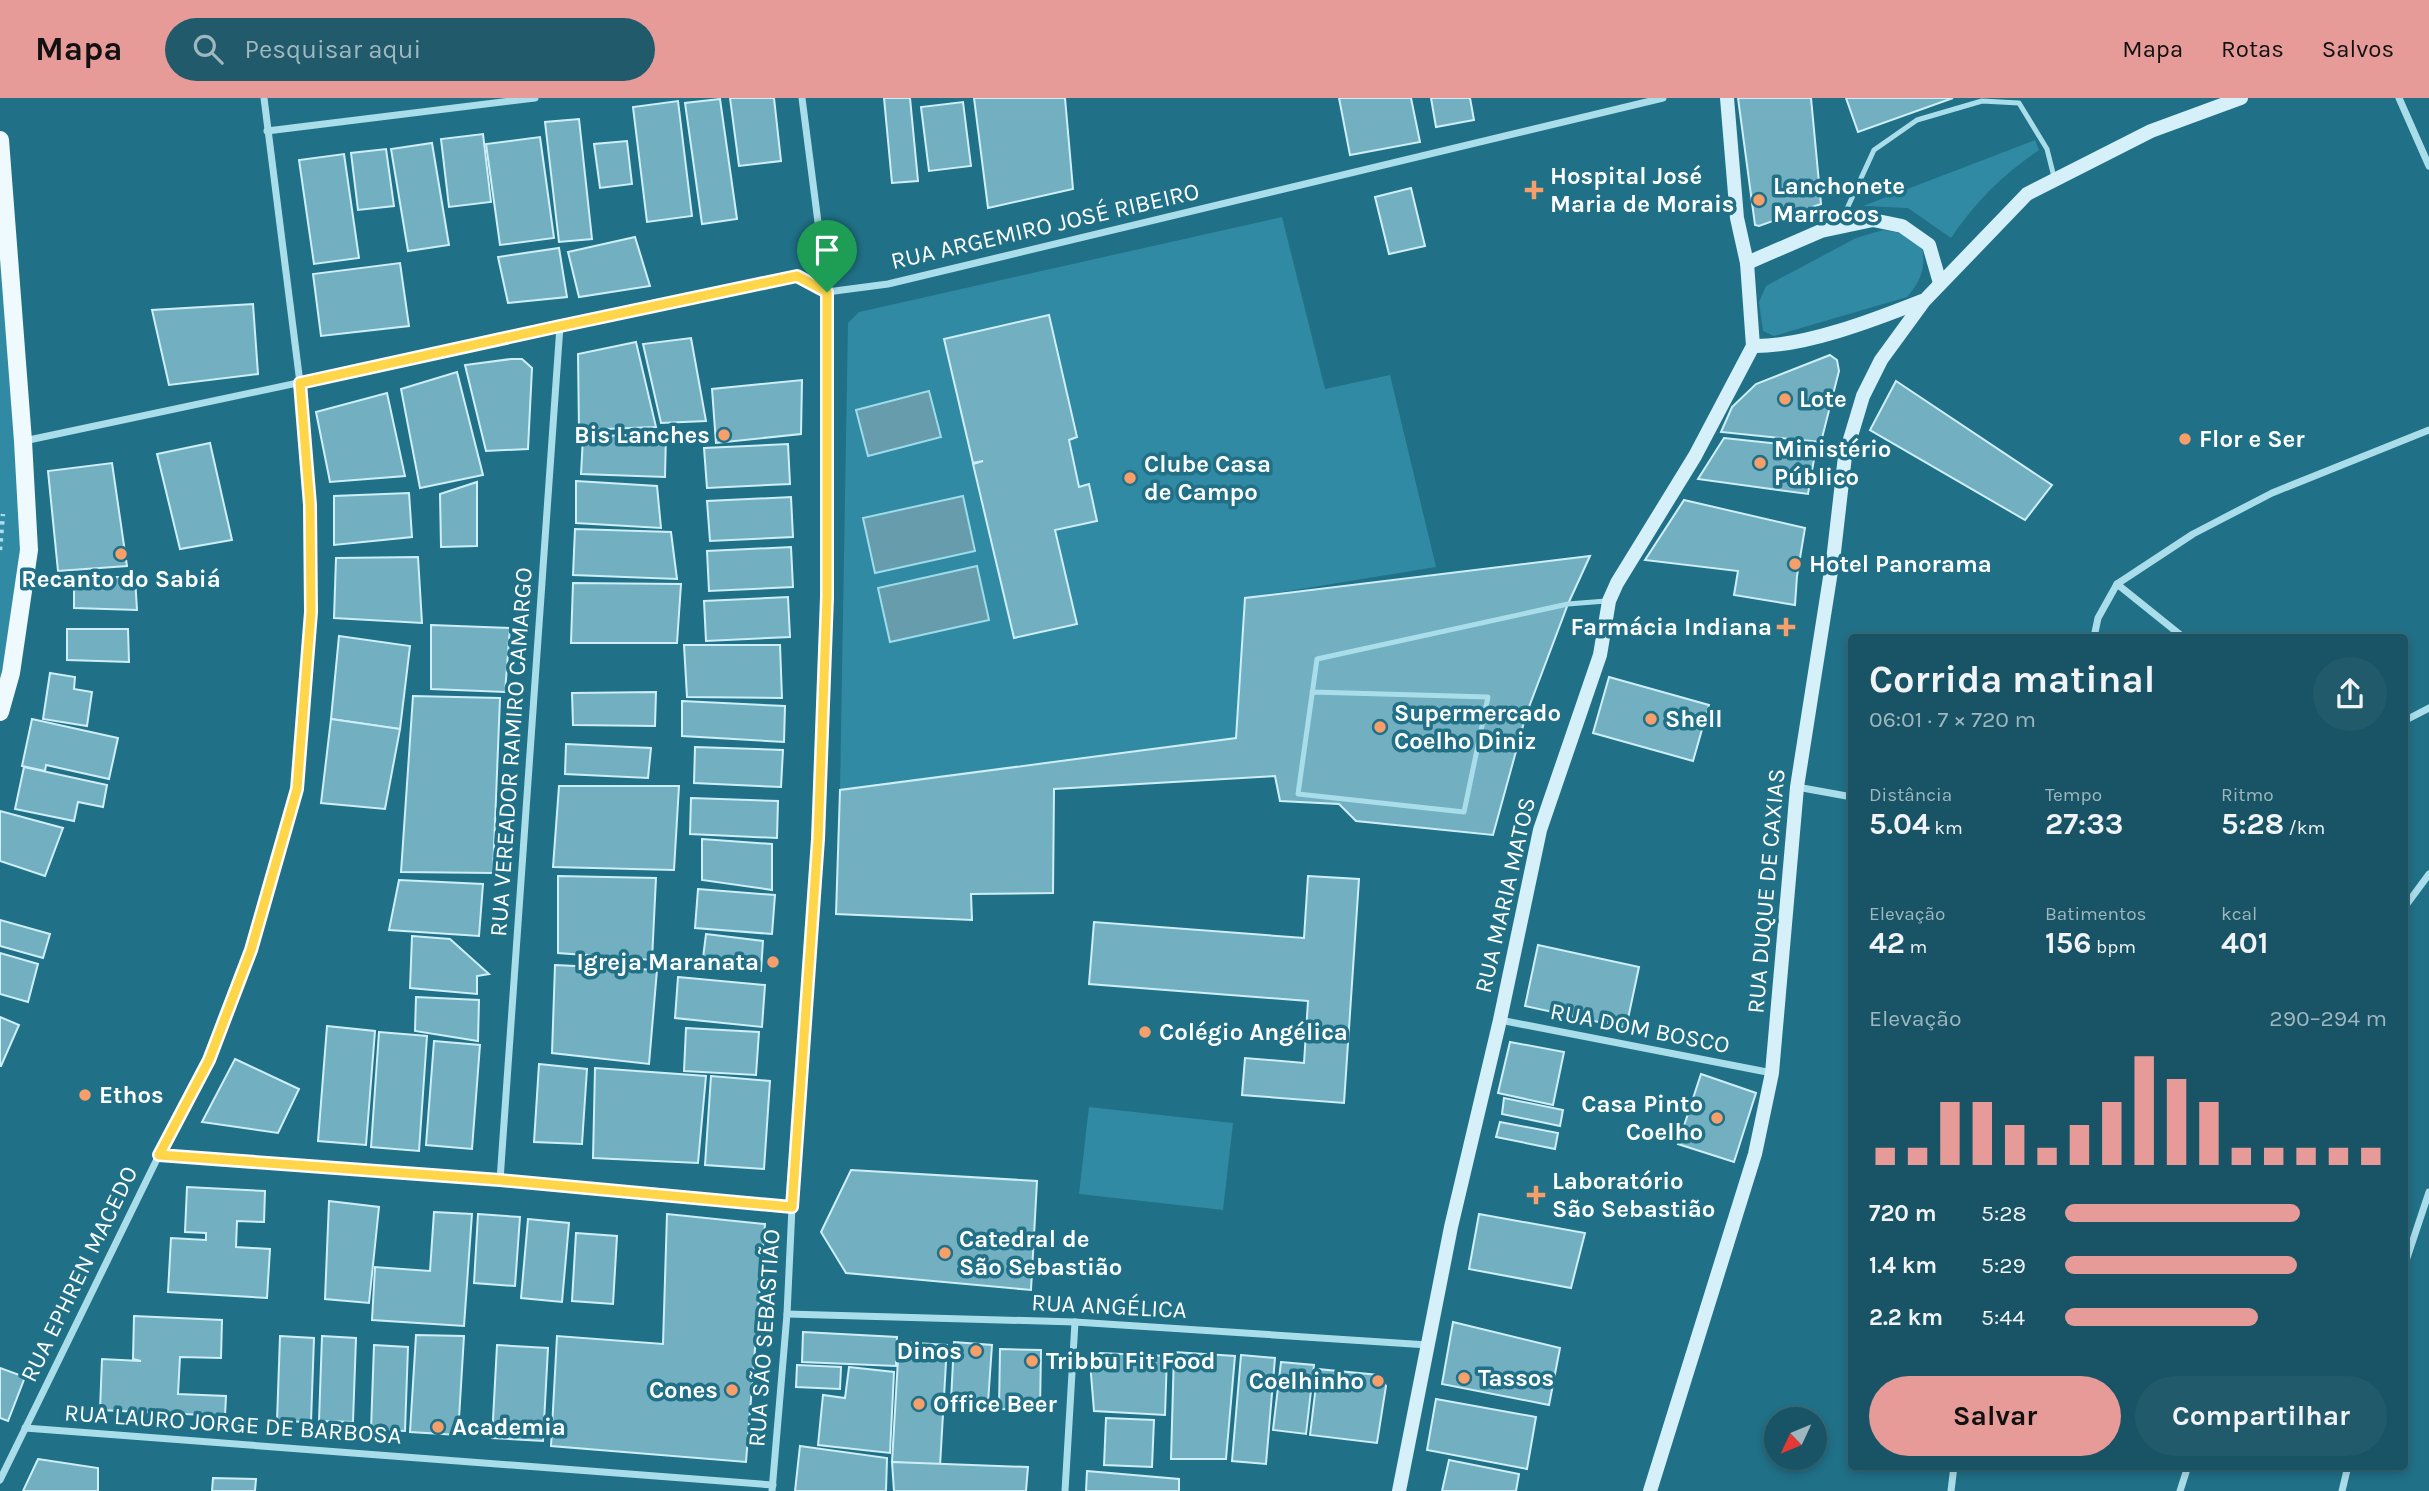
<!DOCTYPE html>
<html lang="pt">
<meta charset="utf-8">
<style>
body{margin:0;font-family:Karla,sans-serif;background:#215a6b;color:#f1f3f6;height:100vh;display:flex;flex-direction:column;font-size:26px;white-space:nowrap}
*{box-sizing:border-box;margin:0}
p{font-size:23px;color:#9fb7bf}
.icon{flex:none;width:38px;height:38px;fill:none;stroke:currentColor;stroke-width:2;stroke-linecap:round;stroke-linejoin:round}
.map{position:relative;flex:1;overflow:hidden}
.drawer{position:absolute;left:1848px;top:536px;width:560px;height:836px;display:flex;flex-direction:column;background:#185465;border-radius:7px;box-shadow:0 4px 10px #0003,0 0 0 2px #366a79}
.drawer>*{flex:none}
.needle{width:46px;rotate:226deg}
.tools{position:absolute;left:1764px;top:1309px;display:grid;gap:14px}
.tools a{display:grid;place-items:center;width:63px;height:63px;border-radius:50%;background:#185465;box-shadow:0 4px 10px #0003,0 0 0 2px #366a79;font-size:35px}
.pin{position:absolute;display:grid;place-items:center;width:60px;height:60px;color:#fff;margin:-72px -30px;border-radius:50% 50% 50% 0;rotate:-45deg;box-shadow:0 0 7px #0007}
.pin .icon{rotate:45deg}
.round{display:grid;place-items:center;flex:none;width:74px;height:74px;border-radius:37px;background:#215a6b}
.summary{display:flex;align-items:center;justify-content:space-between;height:119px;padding:0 21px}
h1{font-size:38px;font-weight:700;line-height:52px}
.figures{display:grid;grid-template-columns:repeat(3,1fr);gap:10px;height:119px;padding:7px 21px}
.figures div{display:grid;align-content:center}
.figures b{font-size:30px;font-weight:700}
.figures small{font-size:19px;font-weight:400}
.figures p{font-size:19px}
.chart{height:196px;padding:14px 21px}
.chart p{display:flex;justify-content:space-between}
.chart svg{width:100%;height:126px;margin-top:7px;stroke:#e69b98;stroke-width:6}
.button{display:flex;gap:14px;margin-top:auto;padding:14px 21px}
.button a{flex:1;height:80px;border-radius:42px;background:#e69b98;color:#111;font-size:28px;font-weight:700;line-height:80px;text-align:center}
.button a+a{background:#215a6b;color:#f1f3f6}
ul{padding:0 21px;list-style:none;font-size:23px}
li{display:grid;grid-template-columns:112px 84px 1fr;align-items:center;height:52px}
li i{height:18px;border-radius:9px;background:#e69b98}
header{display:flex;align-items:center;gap:42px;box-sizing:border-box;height:98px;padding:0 35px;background:#e69b98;color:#111}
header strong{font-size:33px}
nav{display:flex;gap:38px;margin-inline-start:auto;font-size:24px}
.search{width:490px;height:63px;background:#215a6b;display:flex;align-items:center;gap:18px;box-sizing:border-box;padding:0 24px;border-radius:38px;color:#9fb7bf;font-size:26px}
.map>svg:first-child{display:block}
.green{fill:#318aa3}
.water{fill:#669cab;stroke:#9edceb;stroke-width:2}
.building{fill:#72b0c1;stroke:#cfeff8;stroke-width:2}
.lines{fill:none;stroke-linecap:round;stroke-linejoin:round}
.path{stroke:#aaddea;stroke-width:4.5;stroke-dasharray:3.5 5;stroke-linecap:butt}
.lane{stroke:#aaddea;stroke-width:5}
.street{stroke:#aaddea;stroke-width:7}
.secondary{stroke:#d5f0f8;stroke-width:14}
.primary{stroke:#eefafe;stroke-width:18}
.route-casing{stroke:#fff;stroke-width:14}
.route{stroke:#ffd54a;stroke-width:9}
.poi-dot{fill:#f79f6b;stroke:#207087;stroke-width:2.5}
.labels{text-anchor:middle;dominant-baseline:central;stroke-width:7;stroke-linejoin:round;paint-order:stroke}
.poi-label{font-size:24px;font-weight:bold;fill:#fff;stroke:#207087;text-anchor:start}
.street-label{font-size:24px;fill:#fff;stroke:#207087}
</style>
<header>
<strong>Mapa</strong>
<div class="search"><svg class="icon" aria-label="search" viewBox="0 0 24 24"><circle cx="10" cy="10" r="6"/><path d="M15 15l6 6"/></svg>Pesquisar aqui</div>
<nav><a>Mapa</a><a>Rotas</a><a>Salvos</a></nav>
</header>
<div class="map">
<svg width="2429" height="1393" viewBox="0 0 2429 1393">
<rect width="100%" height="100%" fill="#207087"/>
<g class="green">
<path d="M2035,42L2039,52C2003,76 1975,104 1951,140L1908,110L1863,108Z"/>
<polygon points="0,89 25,452 0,605"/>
<polygon points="1282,119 1325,291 1390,277 1436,469 1245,500 1236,640 840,692 848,225 859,214"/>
<path d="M1883,132L1906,136L1922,149C1926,171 1921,182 1907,199L1774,238L1763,233L1759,204L1766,188L1856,140Z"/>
<polygon points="1089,1009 1233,1025 1223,1112 1079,1096"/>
</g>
<g class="water">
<polygon points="929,293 941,339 868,358 856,312"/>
<polygon points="963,398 975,453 875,475 863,420"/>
<polygon points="977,468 989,522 890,544 878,490"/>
</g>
<g class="building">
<polygon points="730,0 774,0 781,63 739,68"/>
<polygon points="884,0 910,0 918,83 892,85"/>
<polygon points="974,0 1065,0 1073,91 988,110"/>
<polygon points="1339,0 1411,0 1420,44 1350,57"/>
<polygon points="1431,0 1470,0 1474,22 1436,29"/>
<polygon points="1738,0 1811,0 1821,106 1759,128 1755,127"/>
<polygon points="1846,0 1953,0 1858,34"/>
<polygon points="720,1 737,121 702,126 685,5"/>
<polygon points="678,3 692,118 647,124 633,9"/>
<polygon points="963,4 971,68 929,73 921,9"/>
<polygon points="579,21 592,141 559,144 545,24"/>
<polygon points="483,36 491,104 449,109 441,41"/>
<polygon points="540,39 554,140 500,147 486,46"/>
<polygon points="627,43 632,86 600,90 594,46"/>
<polygon points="432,45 449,147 408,153 391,51"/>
<polygon points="386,51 394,108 358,112 351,55"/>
<polygon points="344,56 359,160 314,166 299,62"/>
<polygon points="1411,90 1425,148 1389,156 1375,99"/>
<polygon points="635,139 650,188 579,199 568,154"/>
<polygon points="559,150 567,199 508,205 498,159"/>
<polygon points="400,165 409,228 321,238 313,176"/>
<polygon points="253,206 258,276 169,287 152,212"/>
<polygon points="1049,217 1077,339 1069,342 1079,389 1089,386 1097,423 1055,432 1077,526 1014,540 973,366 983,363 973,365 944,241"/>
<polygon points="691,240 706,323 661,325 643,246"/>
<polygon points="636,244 656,329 579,332 578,256"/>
<polygon points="1830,257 1837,262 1839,273 1821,344 1721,334 1732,309 1756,286"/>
<polygon points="511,261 522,261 532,270 528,351 486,353 465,267"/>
<polygon points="457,274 483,377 420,390 401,291"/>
<polygon points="802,282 801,336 716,345 712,291"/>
<polygon points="1896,283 2052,387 2025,422 1870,332"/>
<polygon points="387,295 405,378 330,384 316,314"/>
<polygon points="666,335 665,379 581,376 583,339"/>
<polygon points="1724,340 1816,350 1808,396 1698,381"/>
<polygon points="210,345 232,442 180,451 157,356"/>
<polygon points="788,346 790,386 707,390 704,350"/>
<polygon points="112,365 127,468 58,473 48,373"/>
<polygon points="576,383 657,388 661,430 576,425"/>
<polygon points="477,384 477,448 441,449 440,396"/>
<polygon points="409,395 412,439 334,447 334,398"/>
<polygon points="791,399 793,439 710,443 707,403"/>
<polygon points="1684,402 1805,430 1797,478 1795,507 1734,497 1738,473 1645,462"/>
<polygon points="575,431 671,434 677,481 573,477"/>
<polygon points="791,449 793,489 709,493 707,453"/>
<polygon points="1590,458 1568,506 1526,617 1493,737 1356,723 1339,706 1280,703 1275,678 1054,691 1053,795 971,796 972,822 836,816 840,692 1236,640 1245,500"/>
<polygon points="418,459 422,525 334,520 336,460"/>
<polygon points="74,479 135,479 137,512 74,510"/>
<polygon points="573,485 681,486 677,545 571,545"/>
<polygon points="788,499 790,539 706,543 704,503"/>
<polygon points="431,527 510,530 505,594 431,591"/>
<polygon points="67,531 128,531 129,564 67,562"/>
<polygon points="339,538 410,548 400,631 331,621"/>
<polygon points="684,547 780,547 782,600 687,599"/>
<polygon points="50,575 75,579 74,591 92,594 87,628 43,621"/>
<polygon points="1609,579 1709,607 1693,663 1593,635"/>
<polygon points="656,594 655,628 573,627 572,595"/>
<polygon points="413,598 500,600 493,775 401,774"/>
<polygon points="682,603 785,608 784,644 682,638"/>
<polygon points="32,621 118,640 109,681 46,667 45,673 22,668"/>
<polygon points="331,621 400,631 385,711 321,705"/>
<polygon points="566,646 651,650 648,680 565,676"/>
<polygon points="695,649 783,652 781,689 694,685"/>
<polygon points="24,669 107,687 103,709 78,704 74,723 15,711"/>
<polygon points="559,688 679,688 674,772 553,769"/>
<polygon points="691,700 778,703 777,740 690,736"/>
<polygon points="0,713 63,730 45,778 0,763"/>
<polygon points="702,741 772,746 772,792 702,782"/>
<polygon points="558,778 656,780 652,862 558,855"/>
<polygon points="1308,778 1359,781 1344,1005 1242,997 1245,960 1304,965 1308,903 1089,886 1094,824 1304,840"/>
<polygon points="399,782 483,786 479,838 389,832"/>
<polygon points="698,791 775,797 772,836 695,830"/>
<polygon points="0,822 50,836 43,860 0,848"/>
<polygon points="706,836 763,843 761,873 702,868"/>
<polygon points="412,838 450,841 489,876 477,878 477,896 410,890"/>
<polygon points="1538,847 1639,869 1626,930 1525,908"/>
<polygon points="0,855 38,866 28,904 0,896"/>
<polygon points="555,867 657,872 649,966 552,955"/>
<polygon points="678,879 765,887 762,929 675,920"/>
<polygon points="416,899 479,902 478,943 415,933"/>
<polygon points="0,919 19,927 1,968 0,968"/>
<polygon points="327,928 375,933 366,1047 318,1043"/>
<polygon points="686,930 759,934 756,977 684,973"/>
<polygon points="379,934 427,938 419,1053 371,1049"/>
<polygon points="434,943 480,947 472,1051 426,1047"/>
<polygon points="1510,944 1564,954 1553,1007 1498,995"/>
<polygon points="235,961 299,991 278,1035 202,1024"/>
<polygon points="539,966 587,971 582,1046 534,1044"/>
<polygon points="595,970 706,978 698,1065 593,1060"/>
<polygon points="1701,976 1756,995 1734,1064 1678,1046"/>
<polygon points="711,978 770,983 764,1071 705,1067"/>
<polygon points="1504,1000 1563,1012 1560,1028 1502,1016"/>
<polygon points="1500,1024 1558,1035 1555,1051 1496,1039"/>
<polygon points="851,1072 1037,1083 1031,1192 846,1175 821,1134"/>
<polygon points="187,1089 265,1093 264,1124 237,1123 236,1149 270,1151 267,1200 168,1194 171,1140 206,1142 206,1135 185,1134"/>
<polygon points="329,1103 379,1109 369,1205 325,1201"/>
<polygon points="434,1114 472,1116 464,1228 372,1222 375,1169 430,1173"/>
<polygon points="478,1116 520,1119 515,1188 474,1185"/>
<polygon points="667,1116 765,1126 746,1364 551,1348 557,1238 663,1246"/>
<polygon points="1479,1116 1585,1135 1571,1190 1469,1171"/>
<polygon points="528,1121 569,1125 562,1204 521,1200"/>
<polygon points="576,1135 617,1138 613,1206 572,1203"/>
<polygon points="134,1218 222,1222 221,1260 180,1259 178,1296 226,1298 225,1318 100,1312 102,1261 141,1263 133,1261"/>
<polygon points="1453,1224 1560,1250 1549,1307 1442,1286"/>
<polygon points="803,1234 897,1239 896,1268 802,1264"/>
<polygon points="416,1237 464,1238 458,1337 410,1334"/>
<polygon points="280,1238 314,1240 311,1324 277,1323"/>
<polygon points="322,1238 356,1240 353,1324 319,1323"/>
<polygon points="899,1244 947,1247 940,1368 892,1364"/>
<polygon points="954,1244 992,1247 988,1305 951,1303"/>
<polygon points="374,1247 408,1249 405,1333 371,1332"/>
<polygon points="497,1247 548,1250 543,1343 492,1340"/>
<polygon points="1000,1251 1041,1252 1040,1312 999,1311"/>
<polygon points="1174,1254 1235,1258 1226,1361 1171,1361"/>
<polygon points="1100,1255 1167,1258 1165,1317 1094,1313 1090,1264"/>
<polygon points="1241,1257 1275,1260 1266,1366 1232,1363"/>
<polygon points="1281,1264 1314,1267 1306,1336 1273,1332"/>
<polygon points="797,1267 841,1269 840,1291 796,1289"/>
<polygon points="849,1269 894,1274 890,1355 818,1347 823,1297 845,1300"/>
<polygon points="0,1270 25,1279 8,1323 0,1320"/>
<polygon points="1318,1271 1379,1277 1386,1288 1377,1345 1310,1337"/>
<polygon points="1436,1301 1536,1319 1527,1371 1427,1352"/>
<polygon points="1106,1320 1154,1322 1152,1369 1104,1367"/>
<polygon points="800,1348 887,1360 886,1393 795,1393"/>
<polygon points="38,1361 98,1370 98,1393 23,1393"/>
<polygon points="1449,1362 1519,1376 1516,1393 1442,1393"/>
<polygon points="892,1364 1028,1369 1026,1393 894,1393"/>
<polygon points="1087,1373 1179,1381 1179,1393 1086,1393"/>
<polygon points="213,1380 256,1381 255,1393 212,1393"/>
</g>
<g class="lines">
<polyline class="path" points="0,452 3,416"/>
<g class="lane">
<polyline points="1839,128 1874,52 1917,22 1982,3 2019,5 2047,51 2054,79"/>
<polyline points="1312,594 1488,599 1464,714 1298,696 1317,561 1568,506 1606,503"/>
</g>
<g class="street">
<polyline points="2399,0 2429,68"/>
<polyline points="267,33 535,0"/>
<polyline points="24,343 797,179 827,194 888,186 1663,0"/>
<polyline points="2117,486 2183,539"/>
<polyline points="2094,539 2098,520 2117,486 2193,436 2272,395 2429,332"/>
<polyline points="2404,623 2429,610"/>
<polyline points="1797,689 1852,699"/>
<polyline points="2404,810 2429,776"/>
<polyline points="1500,922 1772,975"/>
<polyline points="159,1057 500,1082 792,1109"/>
<polyline points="500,1082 560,228"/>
<polyline points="2404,1169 2429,1094"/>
<polyline points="787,1216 1075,1224 1428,1247"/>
<polyline points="25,1330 773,1387"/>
<polyline points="0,1382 159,1057 209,962 251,852 297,691 311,514 310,407 300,285 264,0"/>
<polyline points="772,1393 787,1216 792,1109 818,741 827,499 827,194 802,0"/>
<polyline points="1065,1393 1075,1224"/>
<polyline points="1951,1393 1954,1368"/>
<polyline points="2180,1393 2188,1368"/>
<polyline points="2342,1393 2348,1368"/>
</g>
<g class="secondary">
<polyline points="1727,0 1737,120 1747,165 1753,248"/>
<polyline points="1747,165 1821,133 1873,122 1902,128 1929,147 1940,185"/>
<path d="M1753,248C1804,249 1874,222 1922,203"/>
<polyline points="1399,1393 1451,1129 1500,922 1540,732 1600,557 1609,503 1617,485 1695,358 1753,248"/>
<polyline points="1650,1393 1755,1056 1772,975 1797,689 1834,454 1845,358 1863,298 1881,262 1924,203 2027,96 2151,33 2241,0"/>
</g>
<polyline class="primary" points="0,42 23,343 29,452 11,575 0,614"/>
</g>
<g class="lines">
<g class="route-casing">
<polygon id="route" points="797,178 827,194 827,499 818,741 792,1109 500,1082 159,1057 209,962 251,852 297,691 311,514 310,407 300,285 560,228"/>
</g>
<use href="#route" class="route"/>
</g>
<g class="poi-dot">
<path d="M1530.5 81.5h7v7h7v7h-7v7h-7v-7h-7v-7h7z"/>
<circle cx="1759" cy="102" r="7"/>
<circle cx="1785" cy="301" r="7"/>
<circle cx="724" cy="337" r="7"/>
<circle cx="2185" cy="341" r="7"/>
<circle cx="1760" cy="365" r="7"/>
<circle cx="1130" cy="380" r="7"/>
<circle cx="121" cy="456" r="7"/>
<circle cx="1795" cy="466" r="7"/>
<path d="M1782.5 518.5h7v7h7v7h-7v7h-7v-7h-7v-7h7z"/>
<circle cx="1651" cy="621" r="7"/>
<circle cx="1380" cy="629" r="7"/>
<circle cx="773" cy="864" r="7"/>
<circle cx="1145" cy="934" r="7"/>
<circle cx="85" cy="997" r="7"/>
<circle cx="1717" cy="1020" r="7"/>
<path d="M1532.5 1086.5h7v7h7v7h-7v7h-7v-7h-7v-7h7z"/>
<circle cx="945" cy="1155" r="7"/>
<circle cx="976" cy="1253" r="7"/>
<circle cx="1032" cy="1263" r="7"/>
<circle cx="1464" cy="1280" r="7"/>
<circle cx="1378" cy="1283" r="7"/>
<circle cx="732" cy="1292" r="7"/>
<circle cx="919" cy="1306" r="7"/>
<circle cx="438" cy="1329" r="7"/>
</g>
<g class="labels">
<g class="poi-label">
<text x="1550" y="78">Hospital José<tspan x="1550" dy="28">Maria de Morais</tspan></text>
<text x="1773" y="88">Lanchonete<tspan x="1773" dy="28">Marrocos</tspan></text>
<text x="1799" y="301">Lote</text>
<text x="710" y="337" text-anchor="end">Bis Lanches</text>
<text x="2199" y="341">Flor e Ser</text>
<text x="1774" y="351">Ministério<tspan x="1774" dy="28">Público</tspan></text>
<text x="1144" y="366">Clube Casa<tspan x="1144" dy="28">de Campo</tspan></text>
<text x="1809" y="466">Hotel Panorama</text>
<text x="121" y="481" text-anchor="middle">Recanto do Sabiá</text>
<text x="1772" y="529" text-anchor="end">Farmácia Indiana</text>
<text x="1394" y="615">Supermercado<tspan x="1394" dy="28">Coelho Diniz</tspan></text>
<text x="1665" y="621">Shell</text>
<text x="759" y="864" text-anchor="end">Igreja Maranata</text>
<text x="1159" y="934">Colégio Angélica</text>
<text x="99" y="997">Ethos</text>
<text x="1703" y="1006" text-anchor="end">Casa Pinto<tspan x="1703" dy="28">Coelho</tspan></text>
<text x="1552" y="1083">Laboratório<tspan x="1552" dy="28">São Sebastião</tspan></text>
<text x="959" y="1141">Catedral de<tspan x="959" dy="28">São Sebastião</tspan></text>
<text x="962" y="1253" text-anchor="end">Dinos</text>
<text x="1046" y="1263">Tribbu Fit Food</text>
<text x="1478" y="1280">Tassos</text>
<text x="1364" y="1283" text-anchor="end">Coelhinho</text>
<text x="718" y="1292" text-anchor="end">Cones</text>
<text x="933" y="1306">Office Beer</text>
<text x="452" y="1329">Academia</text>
</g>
<g class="street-label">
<text transform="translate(1045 128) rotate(-13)">RUA ARGEMIRO JOSÉ RIBEIRO</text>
<text transform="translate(511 654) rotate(-86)">RUA VEREADOR RAMIRO CAMARGO</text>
<text transform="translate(1766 793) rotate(-85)">RUA DUQUE DE CAXIAS</text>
<text transform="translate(1505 797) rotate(-77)">RUA MARIA MATOS</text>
<text transform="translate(1640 930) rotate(11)">RUA DOM BOSCO</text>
<text transform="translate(79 1176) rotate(-64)">RUA EPHREN MACEDO</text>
<text transform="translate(1109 1208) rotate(3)">RUA ANGÉLICA</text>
<text transform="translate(764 1240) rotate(-86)">RUA SÃO SEBASTIÃO</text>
<text transform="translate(233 1326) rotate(4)">RUA LAURO JORGE DE BARBOSA</text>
</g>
</g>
</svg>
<div class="tools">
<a><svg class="needle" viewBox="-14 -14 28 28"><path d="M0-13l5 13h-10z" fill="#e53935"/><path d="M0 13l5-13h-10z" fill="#9fb7bf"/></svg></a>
</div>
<div class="pin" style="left:827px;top:194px;background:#1e9e55"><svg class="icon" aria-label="arrive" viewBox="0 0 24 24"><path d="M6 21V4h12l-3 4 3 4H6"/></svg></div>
<section class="drawer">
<div class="summary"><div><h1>Corrida matinal</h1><p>06:01 · 7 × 720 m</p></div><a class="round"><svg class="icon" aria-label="share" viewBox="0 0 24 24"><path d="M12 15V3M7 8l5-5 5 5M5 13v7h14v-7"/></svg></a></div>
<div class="figures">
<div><p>Distância</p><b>5.04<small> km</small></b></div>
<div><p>Tempo</p><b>27:33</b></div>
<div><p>Ritmo</p><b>5:28<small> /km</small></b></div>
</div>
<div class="figures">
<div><p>Elevação</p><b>42<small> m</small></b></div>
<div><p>Batimentos</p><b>156<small> bpm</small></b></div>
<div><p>kcal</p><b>401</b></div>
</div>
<div class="chart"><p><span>Elevação</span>290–294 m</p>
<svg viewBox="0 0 160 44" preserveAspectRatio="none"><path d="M5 44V38M15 44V38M25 44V22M35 44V22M45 44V30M55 44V38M65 44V30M75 44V22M85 44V6M95 44V14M105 44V22M115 44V38M125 44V38M135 44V38M145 44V38M155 44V38"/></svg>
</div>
<ul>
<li><b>720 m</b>5:28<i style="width:73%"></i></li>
<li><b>1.4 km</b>5:29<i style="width:72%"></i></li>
<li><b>2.2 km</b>5:44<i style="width:60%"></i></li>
</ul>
<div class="button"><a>Salvar</a><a>Compartilhar</a></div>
</section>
</div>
